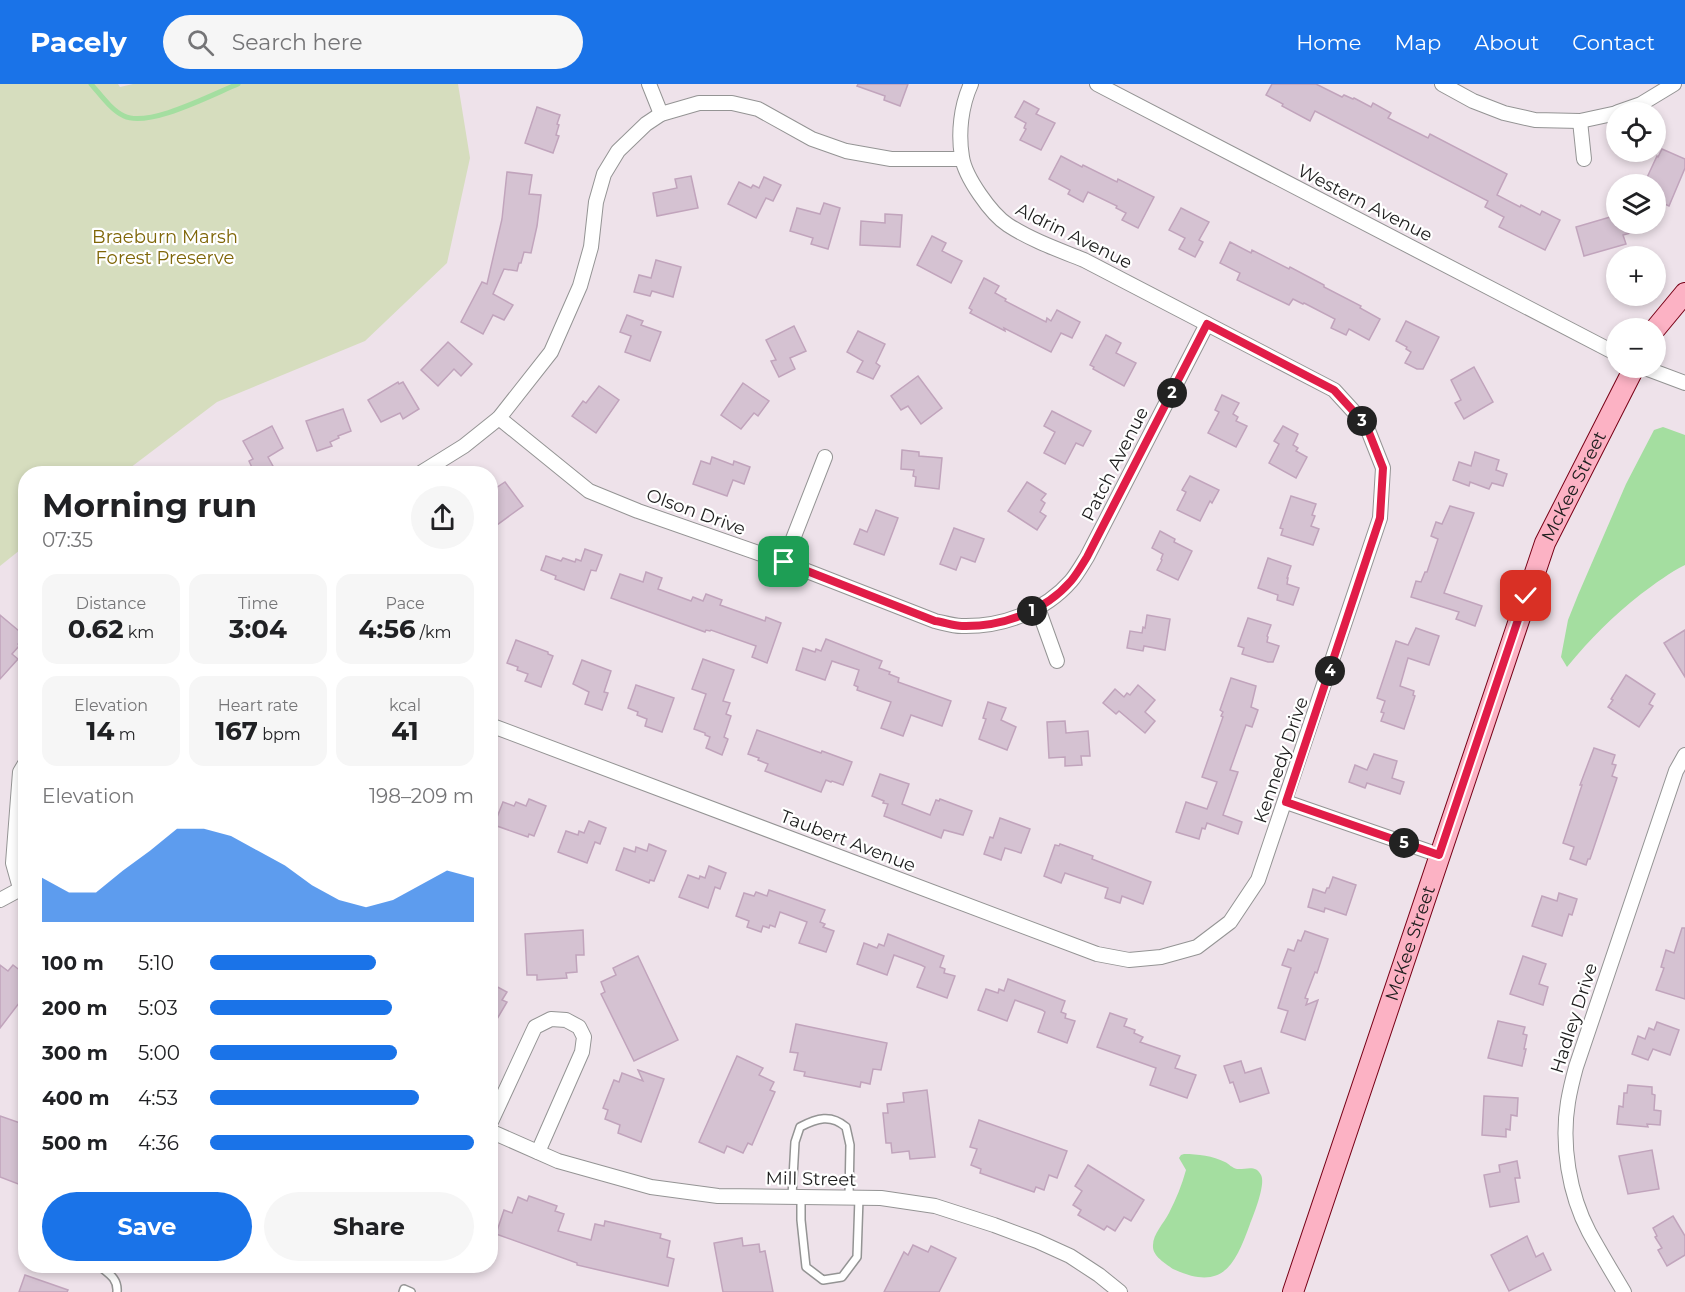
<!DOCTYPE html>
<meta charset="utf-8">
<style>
body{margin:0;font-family:Montserrat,sans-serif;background:#f6f6f6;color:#202124;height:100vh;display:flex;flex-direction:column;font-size:22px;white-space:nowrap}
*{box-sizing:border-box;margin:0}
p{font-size:20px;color:#757577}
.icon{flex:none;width:33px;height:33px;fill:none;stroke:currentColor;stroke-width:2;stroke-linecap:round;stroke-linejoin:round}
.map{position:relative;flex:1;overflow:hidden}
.details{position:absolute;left:18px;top:382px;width:480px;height:807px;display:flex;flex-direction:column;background:#fff;border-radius:24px;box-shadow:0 3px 9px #0003}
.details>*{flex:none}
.fabs{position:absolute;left:1606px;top:18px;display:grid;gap:12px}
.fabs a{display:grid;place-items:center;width:60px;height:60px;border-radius:50%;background:#fff;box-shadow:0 3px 9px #0003;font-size:30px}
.pin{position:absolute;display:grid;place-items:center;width:51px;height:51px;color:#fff;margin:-26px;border-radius:12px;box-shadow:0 3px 9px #0006}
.km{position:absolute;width:30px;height:30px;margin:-15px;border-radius:50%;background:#222;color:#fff;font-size:16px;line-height:30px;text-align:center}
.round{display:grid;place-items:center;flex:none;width:63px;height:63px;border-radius:32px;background:#f6f6f6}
.head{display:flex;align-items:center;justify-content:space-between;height:102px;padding:0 24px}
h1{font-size:33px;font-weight:700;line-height:45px}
.figures{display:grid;grid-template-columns:repeat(3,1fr);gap:9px;height:102px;padding:6px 24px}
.figures div{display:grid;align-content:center;border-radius:15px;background:#f6f6f6;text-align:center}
.figures b{font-size:26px;font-weight:700}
.figures small{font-size:16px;font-weight:400}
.figures p{font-size:16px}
.chart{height:168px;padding:12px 24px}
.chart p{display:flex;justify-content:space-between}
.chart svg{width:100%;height:108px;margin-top:6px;fill:#1a73e8;opacity:.7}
.button{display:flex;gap:12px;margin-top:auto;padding:12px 24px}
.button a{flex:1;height:69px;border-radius:36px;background:#1a73e8;color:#fff;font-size:24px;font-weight:700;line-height:69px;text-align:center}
.button a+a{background:#f6f6f6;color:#202124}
ul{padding:0 24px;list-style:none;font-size:20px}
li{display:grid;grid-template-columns:96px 72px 1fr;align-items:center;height:45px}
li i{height:15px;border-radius:8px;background:#1a73e8}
header{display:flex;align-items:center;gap:36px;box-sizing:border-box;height:84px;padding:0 30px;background:#1a73e8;color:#fff}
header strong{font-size:28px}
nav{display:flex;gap:33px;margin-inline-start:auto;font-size:21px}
.search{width:420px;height:54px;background:#f6f6f6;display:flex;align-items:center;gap:15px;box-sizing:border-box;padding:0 21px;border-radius:33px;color:#757577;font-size:22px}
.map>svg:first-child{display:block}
.wetland{fill:#d6ddbe}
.water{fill:#a4dea0}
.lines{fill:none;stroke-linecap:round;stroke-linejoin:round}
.stream{stroke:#a4dea0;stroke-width:5}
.building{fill:#d5c2d2;stroke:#c1a4bc;stroke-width:1.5}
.lane-casing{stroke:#949494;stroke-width:10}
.street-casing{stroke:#949494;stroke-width:16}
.secondary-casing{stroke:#770016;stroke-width:22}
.lane{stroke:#fff;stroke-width:7}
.street{stroke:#fff;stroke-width:14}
.secondary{stroke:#fcb2c4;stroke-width:20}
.route-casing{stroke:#fff;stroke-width:12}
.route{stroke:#e11d48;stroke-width:8}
.labels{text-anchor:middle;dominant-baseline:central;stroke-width:4.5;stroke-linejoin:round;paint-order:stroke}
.street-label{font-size:18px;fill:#1d1d1d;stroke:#fff}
.park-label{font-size:18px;fill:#7f6607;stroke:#fff}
</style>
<header>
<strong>Pacely</strong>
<div class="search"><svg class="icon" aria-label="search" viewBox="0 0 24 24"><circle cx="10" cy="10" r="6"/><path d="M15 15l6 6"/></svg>Search here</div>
<nav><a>Home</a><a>Map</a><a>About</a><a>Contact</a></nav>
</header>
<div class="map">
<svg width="1685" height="1208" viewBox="0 0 1685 1208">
<rect width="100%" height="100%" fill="#eee2ea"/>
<polygon class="wetland" points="0,0 118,0 120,3 133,0 458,0 470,74 447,179 365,257 217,318 122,390 26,390 25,462 0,482"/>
<g class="water">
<path d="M1663,343L1685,351V481C1669,489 1656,499 1641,510C1612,533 1591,554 1567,583L1561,573L1568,536L1578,511L1626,400L1654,346Z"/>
<path d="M1184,1070C1198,1070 1213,1072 1225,1078C1229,1080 1232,1084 1237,1085C1245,1086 1256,1080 1261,1091C1266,1100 1254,1130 1250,1140C1235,1181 1223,1208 1173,1185C1165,1179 1152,1172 1153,1161C1153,1150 1164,1139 1169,1129C1176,1115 1182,1101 1186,1086L1179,1074L1181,1071Z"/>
</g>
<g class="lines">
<path class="stream" d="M91,0C100,10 111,26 124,32C149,44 213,10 238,0"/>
</g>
<g class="building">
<polygon points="858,0 908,0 900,22 884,16 885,12 857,2"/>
<polygon points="1272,0 1316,0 1342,13 1344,11 1353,15 1354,14 1371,23 1373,19 1391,29 1388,34 1428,54 1430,50 1507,90 1497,111 1520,123 1521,121 1540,131 1542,127 1560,136 1545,166 1499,143 1504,133 1485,123 1488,117 1315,27 1310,37 1282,22 1283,20 1266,11"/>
<polygon points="1024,17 1039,25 1036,30 1055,39 1041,66 1020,56 1026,45 1024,44 1026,39 1015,33"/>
<polygon points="537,23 560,31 557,40 559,41 556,51 559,52 553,69 525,59"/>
<polygon points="1662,65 1685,75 1685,84 1669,122 1656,116 1656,100 1644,100 1657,72 1658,73"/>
<polygon points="1061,72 1082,83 1083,81 1117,98 1118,95 1154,113 1138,144 1122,136 1126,129 1116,124 1117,122 1088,108 1083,118 1068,110 1070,106 1049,95"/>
<polygon points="507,88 532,91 529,110 541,111 537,142 531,169 524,168 521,179 519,179 517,187 504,185 493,210 513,221 504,236 493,231 483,250 461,238 482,198 487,200 502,135"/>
<polygon points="691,92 698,124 657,132 653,109 677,104 675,95"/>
<polygon points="764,93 781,101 773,117 766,114 756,134 728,120 739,98 751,104 753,101 759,104"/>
<polygon points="824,119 840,124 828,165 811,160 813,154 790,147 797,124 820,130"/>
<polygon points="1181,124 1209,138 1199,156 1203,158 1195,173 1179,165 1185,154 1169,146"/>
<polygon points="885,130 902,131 900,163 860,161 861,137 885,139"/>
<polygon points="1617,131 1617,140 1649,140 1649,144 1623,151 1626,160 1584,172 1576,143"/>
<polygon points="932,152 946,159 942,167 962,177 951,199 917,181"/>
<polygon points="1230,158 1251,169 1252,166 1289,185 1290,183 1324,201 1324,203 1361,222 1360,224 1380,235 1369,256 1349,245 1346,251 1331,244 1335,235 1304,219 1303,220 1293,215 1289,221 1237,196 1240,189 1220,179"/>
<polygon points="656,176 681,183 673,213 652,207 650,212 634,208 639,191 651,194"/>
<polygon points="984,194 999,202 995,209 1006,215 1005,217 1046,238 1047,234 1051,237 1057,226 1080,238 1072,254 1061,249 1051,268 1004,244 1005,247 970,229 972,226 969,224"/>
<polygon points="627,231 643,237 641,241 661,248 650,277 625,268 631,252 620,248"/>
<polygon points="1406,237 1439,253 1423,285 1417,285 1405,279 1411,268 1406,265 1407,263 1396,257"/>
<polygon points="794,242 806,267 790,274 795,285 779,293 771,277 776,276 766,256"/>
<polygon points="858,247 885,260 876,279 880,282 873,295 857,288 863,277 847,268"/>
<polygon points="1106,251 1121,259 1116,269 1136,279 1124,302 1093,285 1094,283 1090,281"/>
<polygon points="448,258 472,280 461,292 454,285 438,302 421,286"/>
<polygon points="1474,283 1493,318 1464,335 1455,319 1461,316 1451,296"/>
<polygon points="918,292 942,324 921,340 908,322 901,326 891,312"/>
<polygon points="398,298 399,300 403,298 419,325 403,335 400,329 381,338 368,316"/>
<polygon points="743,299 769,317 758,332 754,329 741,345 721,331"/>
<polygon points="599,302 619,316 596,349 572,332 583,317 586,319"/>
<polygon points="1222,311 1239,319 1233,330 1238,333 1236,337 1247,342 1236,363 1208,349 1219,328 1215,326"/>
<polygon points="343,325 351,347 338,352 339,354 330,358 332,362 317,367 306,337"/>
<polygon points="1052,327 1091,347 1083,362 1076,359 1065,380 1044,369 1055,348 1044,342"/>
<polygon points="272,342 283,364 268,373 274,384 263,390 255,390 249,377 253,375 243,357"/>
<polygon points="1283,342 1298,350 1293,361 1298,364 1296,367 1307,373 1296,394 1269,379 1279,360 1274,357"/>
<polygon points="902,366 919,368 919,372 942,374 939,405 915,402 916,393 913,392 914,386 901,385"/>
<polygon points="1475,368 1499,376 1496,386 1507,390 1503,402 1492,399 1489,405 1470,398 1469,402 1453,396 1459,378 1471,382"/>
<polygon points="712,373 733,381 734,377 750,383 744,400 733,396 727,412 693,400 701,377 710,380"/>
<polygon points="1190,392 1219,406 1212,419 1210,417 1200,437 1177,426 1186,408 1182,406"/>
<polygon points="505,398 523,422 490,446 490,408"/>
<polygon points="1027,398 1046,410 1041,416 1045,419 1040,428 1046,432 1037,446 1008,427"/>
<polygon points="1291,412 1316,420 1312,431 1315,432 1311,442 1319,445 1313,461 1281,451 1283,445 1280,444"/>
<polygon points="1450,422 1474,429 1444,509 1482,522 1475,542 1456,535 1459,528 1411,513 1416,497 1421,498 1425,488 1427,488 1438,455 1431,452 1436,438 1442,440"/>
<polygon points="876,426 898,434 884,471 854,460 860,445 867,448"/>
<polygon points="954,444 984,455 975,478 961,473 956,486 940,480"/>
<polygon points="1160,447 1175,455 1174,458 1192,467 1178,496 1157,486 1162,476 1161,475 1163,470 1152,464"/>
<polygon points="585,465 602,471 596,487 591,486 584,506 555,495 556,492 541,486 546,472 561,477 563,474 575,478 576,475 581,477"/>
<polygon points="1268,474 1291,482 1287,494 1288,494 1287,500 1299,504 1293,521 1277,516 1278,511 1258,504"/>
<polygon points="646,488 662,494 658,505 691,517 693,513 703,517 706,510 722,516 720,521 765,537 766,533 781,539 767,579 752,573 756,562 711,546 710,547 706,546 705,548 611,514 620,490 643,498"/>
<polygon points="0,531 25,552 18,560 20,561 12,570 18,575 0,595"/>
<polygon points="1147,531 1170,535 1165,566 1144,562 1143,567 1127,564 1130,547 1142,549 1143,543 1145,544"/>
<polygon points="1248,534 1271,541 1267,552 1268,553 1267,558 1279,562 1273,578 1268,578 1242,570 1244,564 1238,562"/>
<polygon points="1416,544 1439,552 1429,581 1408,574 1400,602 1414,607 1413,611 1415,612 1404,645 1381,637 1384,629 1381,628 1385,617 1377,614 1396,557 1408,561"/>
<polygon points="1685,546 1685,593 1664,559"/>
<polygon points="826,555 882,577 879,584 890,588 889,590 899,594 898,598 951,617 942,642 911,631 903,652 881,644 891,618 857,606 858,603 854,601 859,586 832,577 825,596 796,586 803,564 815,568 816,565 821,567"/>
<polygon points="516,556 548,568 548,570 553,572 541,603 525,597 528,590 517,586 518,583 507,579"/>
<polygon points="703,575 734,586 723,617 730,619 726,630 731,632 724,653 728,655 722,671 706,664 710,653 705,651 705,649 694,645 706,610 692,605"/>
<polygon points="582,576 611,587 604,608 608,609 602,626 585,620 589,608 573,600"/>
<polygon points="1626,591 1655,610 1649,620 1653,622 1639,643 1608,623 1613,616 1611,615"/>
<polygon points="1231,594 1256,602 1251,623 1258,626 1252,643 1246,641 1230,686 1238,688 1223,731 1242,738 1238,750 1207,739 1205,745 1202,744 1199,755 1176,748 1186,718 1207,725 1217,698 1202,693 1223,633 1221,632 1223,628 1220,626"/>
<polygon points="636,601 674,614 662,648 645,642 647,635 637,631 638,628 628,624"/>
<polygon points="1138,601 1155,616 1145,628 1155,637 1145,649 1119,627 1116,630 1103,619 1115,605 1124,613 1127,609 1130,611"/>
<polygon points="988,618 1006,624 1001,636 1016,643 1007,666 979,655 986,635 983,634"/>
<polygon points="1065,637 1066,649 1088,647 1090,672 1081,672 1082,681 1065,682 1065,673 1049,674 1047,638"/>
<polygon points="757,646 821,669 822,667 852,678 843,701 832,697 831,698 826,696 821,708 765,687 768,680 758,676 759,674 748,670"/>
<polygon points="1594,664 1615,671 1612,680 1616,681 1612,692 1617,694 1590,775 1588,775 1586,781 1570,775 1574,763 1563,759 1582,701 1580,701"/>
<polygon points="1374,670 1397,677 1392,694 1404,698 1400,710 1367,699 1365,704 1349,698 1355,681 1367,686"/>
<polygon points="880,690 909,700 902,720 930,731 936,716 939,717 940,715 972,727 963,751 944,746 941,754 884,732 888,720 883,719 884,717 872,712"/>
<polygon points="529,715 546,722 534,752 529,750 528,753 494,741 503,718 514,722 516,718 526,722"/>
<polygon points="1000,734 1030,745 1021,769 1005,764 1001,776 984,770 990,753 993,754"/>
<polygon points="589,737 606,744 600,760 595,758 587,779 558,768 566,747 578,751 579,747 584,749"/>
<polygon points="649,760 666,767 654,797 650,796 649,799 616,786 624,764 635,768 636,763 647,767"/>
<polygon points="1060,760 1093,772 1092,775 1151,798 1143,820 1122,812 1120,819 1105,814 1108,804 1065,789 1061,799 1044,792 1055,761 1059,762"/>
<polygon points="709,782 726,789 720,805 715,803 708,824 679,813 688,791 699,795 700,792 705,794"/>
<polygon points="1333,793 1356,801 1346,831 1325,824 1324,828 1308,823 1313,805 1325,809 1327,804 1329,804"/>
<polygon points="769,806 825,826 820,838 825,840 823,843 834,847 826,868 799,859 807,838 780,828 775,843 770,841 769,844 763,842 761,848 747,843 749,837 736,832 744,809 754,812 756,808 767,812"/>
<polygon points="1559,809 1577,815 1572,831 1569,830 1562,852 1532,842 1542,812 1557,817"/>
<polygon points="1682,844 1685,844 1685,915 1656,906 1664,884 1661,883 1666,866 1674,869"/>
<polygon points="583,846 584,871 576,871 577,888 566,889 567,894 537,896 537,891 527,891 525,850"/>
<polygon points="1305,847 1328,855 1317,889 1315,888 1305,914 1308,915 1306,921 1318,916 1305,956 1281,948 1288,927 1278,924 1291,884 1282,881 1288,865 1294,867 1298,856 1301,857"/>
<polygon points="888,850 944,872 940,883 945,885 944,889 955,892 947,914 917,903 925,883 921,881 894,871 887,891 857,880 864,859 877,864 879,860 884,862"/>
<polygon points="638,872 678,956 634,977 601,910 605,908 601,898 616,891 613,884"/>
<polygon points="1523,872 1546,880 1539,900 1548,903 1543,921 1510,910"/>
<polygon points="0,881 8,887 13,881 26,891 26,910 0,944"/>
<polygon points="1008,895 1065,917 1061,928 1066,930 1065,934 1075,937 1067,959 1038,948 1045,928 1042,926 1015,916 1007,937 978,926 986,905 998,909 999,905 1004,907"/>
<polygon points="490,899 507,908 502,916 507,918 490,947"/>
<polygon points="1110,929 1127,935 1124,942 1135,946 1134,949 1143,953 1140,958 1180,972 1175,984 1196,991 1187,1014 1150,1001 1156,984 1097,963"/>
<polygon points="1498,937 1525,943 1523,950 1527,951 1524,965 1526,965 1522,982 1488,974"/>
<polygon points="1657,938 1679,946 1670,971 1653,965 1648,976 1632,970 1638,952 1645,955 1649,944 1654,946"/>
<polygon points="796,940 887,959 881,986 873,985 870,1000 861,998 860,1003 804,992 805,988 794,986 798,969 790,968"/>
<polygon points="737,972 763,984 759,991 774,998 770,1006 775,1008 752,1061 748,1059 743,1069 727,1062 724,1069 699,1058"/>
<polygon points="1241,977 1245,989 1261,984 1269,1009 1240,1018 1233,998 1230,999 1224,982"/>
<polygon points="638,986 664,995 641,1058 618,1049 620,1041 605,1035 608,1026 603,1024 614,996 619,998 622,989 643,997"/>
<polygon points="1628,1001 1652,1003 1652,1010 1655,1011 1654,1026 1661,1027 1660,1041 1647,1040 1648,1043 1617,1040 1619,1022 1623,1023 1624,1009 1627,1009"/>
<polygon points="927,1006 935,1073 910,1075 909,1067 892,1069 891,1059 886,1059 883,1029 888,1029 887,1020 904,1018 903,1009"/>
<polygon points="1484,1012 1518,1014 1517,1032 1511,1031 1510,1046 1506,1045 1506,1053 1482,1051"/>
<polygon points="0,1032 26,1041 26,1103 0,1093"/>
<polygon points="979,1036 1067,1067 1057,1094 1049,1091 1044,1106 1036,1103 1034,1108 980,1089 981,1085 971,1081 977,1065 970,1063"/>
<polygon points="1652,1066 1659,1105 1628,1110 1619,1072"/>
<polygon points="1517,1077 1520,1094 1515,1094 1519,1118 1490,1123 1484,1091 1500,1088 1499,1081"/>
<polygon points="1088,1081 1144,1116 1131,1137 1124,1133 1115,1147 1107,1142 1104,1146 1078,1131 1081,1126 1073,1121 1082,1107 1075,1102"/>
<polygon points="529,1112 557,1122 555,1127 564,1130 558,1147 591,1156 595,1140 604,1142 605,1137 661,1150 660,1154 670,1157 667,1173 674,1175 668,1202 577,1181 577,1179 496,1150 504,1126 512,1129 518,1113 527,1117"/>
<polygon points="1673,1132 1685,1152 1685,1171 1667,1182 1658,1166 1662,1164 1655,1153 1657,1152 1653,1144"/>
<polygon points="1527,1152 1536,1173 1543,1169 1551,1186 1509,1207 1491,1171"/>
<polygon points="742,1154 743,1162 759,1160 760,1168 765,1167 773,1208 723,1208 714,1159"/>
<polygon points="913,1161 928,1168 931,1162 956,1174 939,1208 884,1208 904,1168 908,1171"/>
<polygon points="25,1191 68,1206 67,1208 19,1208"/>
</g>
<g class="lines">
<g class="lane-casing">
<g id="lane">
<path d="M792,1112L795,1058L800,1043C817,1034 831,1030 846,1043L850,1061L849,1113"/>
<polyline points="801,1113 801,1136 806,1183 823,1196 842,1193 857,1173 859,1114"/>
<path d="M102,1184C111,1191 118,1196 117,1208"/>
<polyline points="403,1208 404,1205 411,1208"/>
</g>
</g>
<g class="street-casing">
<g id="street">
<polyline points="649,0 661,30"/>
<polyline points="1097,0 1617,270"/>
<polyline points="1442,0 1473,17 1504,29 1535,36 1580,37 1617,29"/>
<polyline points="1618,28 1641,20 1674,0"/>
<polyline points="1580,37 1584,75"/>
<polyline points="1645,284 1685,299"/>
<path d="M499,334L589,407L638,427L784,478L935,537C944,539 953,542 962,542C1003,543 1045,527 1071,497C1077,490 1082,481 1087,473L1207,240"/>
<polyline points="419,390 464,362 499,334 551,268 580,202 591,163 596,118 604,90 618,67 646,40 661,30 699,19 732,19 758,25 812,55 846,67 891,75 962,75"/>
<polyline points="784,478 825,373"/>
<polyline points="1038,524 1057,577"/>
<path d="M490,641L1097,870L1129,876L1161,873L1197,863L1230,838L1258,796L1380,434L1383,384L1366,341L1334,306L1084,176C1059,166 1031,156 1008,141C991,130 965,93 962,73C958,49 961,22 971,0"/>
<polyline points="1286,718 1439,771"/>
<polyline points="20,804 13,779 20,688 26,678"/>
<polyline points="0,816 26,802"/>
<polyline points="490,1040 535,943 551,935 566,936 579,943 584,953 582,968 538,1068"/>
<polyline points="490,1047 558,1077 651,1103 718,1112 881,1114 935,1122 994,1141 1037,1157 1070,1172 1099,1191 1120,1208"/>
<path d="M1624,1208C1612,1188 1600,1168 1589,1148C1569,1110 1561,1060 1568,1018C1570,1006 1573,994 1576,983L1676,687L1685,671"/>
</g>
</g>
<g class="secondary-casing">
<g id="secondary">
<polyline points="1656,244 1685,209"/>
<path id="s1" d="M1293,1208L1545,459L1634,284"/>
</g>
</g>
<use href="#lane" class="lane"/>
<use href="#street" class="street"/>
<use href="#secondary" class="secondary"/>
</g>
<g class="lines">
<g class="route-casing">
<path id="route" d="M784,478L935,537C944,538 953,542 962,542C1003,543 1045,527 1071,497C1077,490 1082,481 1087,473L1207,240L1334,306L1366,341L1383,384L1380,434L1286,718L1439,771L1526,512"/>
</g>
<use href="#route" class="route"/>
</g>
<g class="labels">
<g class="street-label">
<text transform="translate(1365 119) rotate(27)">Western Avenue</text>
<text transform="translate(1074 152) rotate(26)">Aldrin Avenue</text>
<text transform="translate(1115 380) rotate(-63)">Patch Avenue</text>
<text stroke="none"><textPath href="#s1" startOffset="854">McKee Street</textPath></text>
<text transform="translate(696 428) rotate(20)">Olson Drive</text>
<text transform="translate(1281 676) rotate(-71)">Kennedy Drive</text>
<text transform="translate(848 757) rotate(21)">Taubert Avenue</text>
<text stroke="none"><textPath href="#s1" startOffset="368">McKee Street</textPath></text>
<text transform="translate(1574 934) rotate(-72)">Hadley Drive</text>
<text transform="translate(811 1095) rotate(1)">Mill Street</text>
</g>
<g class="park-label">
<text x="165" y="153">Braeburn Marsh<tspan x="165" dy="21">Forest Preserve</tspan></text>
</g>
</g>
</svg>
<div class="fabs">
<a><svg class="icon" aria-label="locate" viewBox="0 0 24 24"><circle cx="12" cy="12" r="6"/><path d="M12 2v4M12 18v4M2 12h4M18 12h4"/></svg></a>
<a><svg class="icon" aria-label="layers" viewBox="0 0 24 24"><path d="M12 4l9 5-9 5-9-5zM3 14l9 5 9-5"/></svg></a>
<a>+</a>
<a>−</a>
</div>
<div class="pin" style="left:784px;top:478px;background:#1e9e55"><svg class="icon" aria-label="arrive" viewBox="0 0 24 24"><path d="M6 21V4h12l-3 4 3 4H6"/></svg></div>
<div class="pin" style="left:1526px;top:512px;background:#d93025"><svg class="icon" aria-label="check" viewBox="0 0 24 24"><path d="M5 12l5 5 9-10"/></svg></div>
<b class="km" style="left:1032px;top:527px">1</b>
<b class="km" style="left:1172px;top:309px">2</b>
<b class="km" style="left:1362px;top:337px">3</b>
<b class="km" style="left:1330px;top:587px">4</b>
<b class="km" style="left:1404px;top:759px">5</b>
<section class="details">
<div class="head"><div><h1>Morning run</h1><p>07:35</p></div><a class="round"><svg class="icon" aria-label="share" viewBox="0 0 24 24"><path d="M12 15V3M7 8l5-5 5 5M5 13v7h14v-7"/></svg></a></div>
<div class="figures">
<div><p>Distance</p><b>0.62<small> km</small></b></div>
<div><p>Time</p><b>3:04</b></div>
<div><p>Pace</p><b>4:56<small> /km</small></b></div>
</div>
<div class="figures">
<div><p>Elevation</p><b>14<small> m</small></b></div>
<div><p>Heart rate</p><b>167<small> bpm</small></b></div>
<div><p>kcal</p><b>41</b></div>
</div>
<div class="chart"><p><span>Elevation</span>198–209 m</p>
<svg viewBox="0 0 160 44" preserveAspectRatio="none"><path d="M0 44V26L10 32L20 32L30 23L40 15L50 6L60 6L70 9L80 15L90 21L100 29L110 35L120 38L130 35L140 29L150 23L160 26V44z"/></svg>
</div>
<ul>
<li><b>100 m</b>5:10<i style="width:63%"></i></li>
<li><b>200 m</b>5:03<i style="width:69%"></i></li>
<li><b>300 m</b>5:00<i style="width:71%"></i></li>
<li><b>400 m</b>4:53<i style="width:79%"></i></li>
<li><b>500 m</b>4:36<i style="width:100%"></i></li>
</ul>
<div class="button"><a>Save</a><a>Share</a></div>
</section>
</div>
